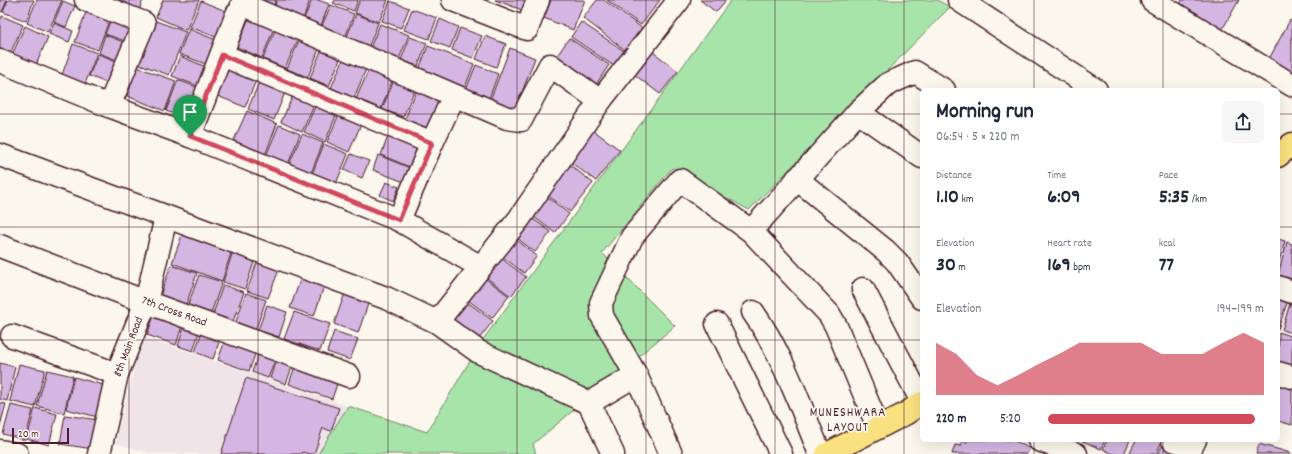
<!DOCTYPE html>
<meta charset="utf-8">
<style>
body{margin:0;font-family:Dekko,sans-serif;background:#f6f6f7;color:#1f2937;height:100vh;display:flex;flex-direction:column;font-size:15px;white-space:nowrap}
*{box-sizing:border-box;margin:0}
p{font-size:13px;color:#747a83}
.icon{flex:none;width:22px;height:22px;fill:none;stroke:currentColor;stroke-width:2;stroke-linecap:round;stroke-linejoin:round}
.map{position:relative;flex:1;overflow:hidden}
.details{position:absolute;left:920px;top:88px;width:360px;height:354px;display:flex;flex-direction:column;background:#fff;border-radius:6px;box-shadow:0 4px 16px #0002}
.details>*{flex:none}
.scale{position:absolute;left:12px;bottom:10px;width:57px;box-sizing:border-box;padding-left:4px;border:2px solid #4a1f2b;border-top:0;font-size:11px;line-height:14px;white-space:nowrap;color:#4a1f2b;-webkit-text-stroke:3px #fbf7ec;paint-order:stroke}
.pin{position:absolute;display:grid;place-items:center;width:34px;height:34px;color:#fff;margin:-41px -17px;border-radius:50% 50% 50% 0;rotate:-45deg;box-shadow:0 0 4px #0007}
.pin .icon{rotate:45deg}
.round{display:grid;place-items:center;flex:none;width:42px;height:42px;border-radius:6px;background:#f6f6f7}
.headline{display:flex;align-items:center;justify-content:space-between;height:68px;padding:0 16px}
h1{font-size:22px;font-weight:800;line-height:30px}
.figures{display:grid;grid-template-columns:repeat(3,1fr);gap:6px;height:68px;padding:4px 16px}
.figures div{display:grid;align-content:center}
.figures b{font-size:20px;font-weight:800}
.figures small{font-size:11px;font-weight:400}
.figures p{font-size:11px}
.chart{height:112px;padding:8px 16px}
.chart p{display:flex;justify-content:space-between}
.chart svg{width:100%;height:72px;margin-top:4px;fill:#d1495b;opacity:.7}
ul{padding:0 16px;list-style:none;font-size:13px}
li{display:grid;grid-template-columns:64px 48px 1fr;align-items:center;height:30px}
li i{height:10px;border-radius:5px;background:#d1495b}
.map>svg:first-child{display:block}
.built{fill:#f0e4e9}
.green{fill:#a7e4aa;stroke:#78826a}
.building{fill:#d5b6e2;stroke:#4a1f2b}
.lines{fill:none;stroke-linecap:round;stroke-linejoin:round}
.minor-casing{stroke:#4a1f2b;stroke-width:25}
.major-casing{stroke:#4a1f2b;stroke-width:25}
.minor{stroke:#fbf7ec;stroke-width:22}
.major{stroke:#fae180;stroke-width:22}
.route-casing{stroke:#fff;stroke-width:8}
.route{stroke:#d1495b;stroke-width:5}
.grid{fill:none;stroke:#4a1f2b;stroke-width:1;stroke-opacity:0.55}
.labels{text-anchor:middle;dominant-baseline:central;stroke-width:3.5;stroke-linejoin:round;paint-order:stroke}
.street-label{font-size:12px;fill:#4a1f2b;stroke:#fbf7ec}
.neighbourhood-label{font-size:13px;letter-spacing:1px;fill:#4a1f2b;stroke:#fbf7ec}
</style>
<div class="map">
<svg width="1292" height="454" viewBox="0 0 1292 454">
<rect width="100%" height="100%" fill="#fbf7ec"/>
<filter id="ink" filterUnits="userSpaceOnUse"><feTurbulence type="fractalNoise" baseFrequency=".025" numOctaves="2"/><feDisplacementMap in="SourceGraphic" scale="8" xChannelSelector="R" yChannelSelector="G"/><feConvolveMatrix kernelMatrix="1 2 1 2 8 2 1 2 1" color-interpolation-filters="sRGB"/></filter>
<g filter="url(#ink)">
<polygon class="built" points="142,336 348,406 318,454 152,454 115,443"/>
<polygon class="green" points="731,0 937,0 950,7 749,210 672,168 602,253 675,326 533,444 536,454 318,454 348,406 427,432 482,341"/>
<g class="building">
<polygon points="0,0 7,0 2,12 0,11"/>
<polygon points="8,0 34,0 26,21 3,12"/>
<polygon points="37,0 62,0 48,32 27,23"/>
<polygon points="114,0 143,0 138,13"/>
<polygon points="163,0 199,0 186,30 156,17"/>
<polygon points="249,0 276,0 271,12"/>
<polygon points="277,0 310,0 302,22 273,11"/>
<polygon points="312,0 318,0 329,4 320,28 303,21"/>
<polygon points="335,0 358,0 354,11 333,3"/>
<polygon points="360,0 388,0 379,22 355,13"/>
<polygon points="495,0 529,0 525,11"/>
<polygon points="551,0 585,0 573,30 544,18"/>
<polygon points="597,0 604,0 642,28 625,50 583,18"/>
<polygon points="607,0 660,0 641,25"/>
<polygon points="700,0 726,0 716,12"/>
<polygon points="1182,0 1239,0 1222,30 1179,7"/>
<polygon points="63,1 75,6 66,27 54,22"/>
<polygon points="201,1 231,13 221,39 190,27"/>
<polygon points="390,1 409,8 401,28 382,21"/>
<polygon points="331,5 354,14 345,38 321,28"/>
<polygon points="87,9 110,18 98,50 75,42"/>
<polygon points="412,9 437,18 429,39 404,30"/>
<polygon points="356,14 378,23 368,48 346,39"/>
<polygon points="2,16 23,25 10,54 0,49 0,21"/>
<polygon points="249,18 274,28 262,58 237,47"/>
<polygon points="111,19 133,28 128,42 105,34"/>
<polygon points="440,19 458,27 450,48 431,41"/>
<polygon points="153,20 186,32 169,75 137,63"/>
<polygon points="1290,20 1292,21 1292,71 1269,59"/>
<polygon points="581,22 624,51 614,66 571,37"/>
<polygon points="54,23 73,31 69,42 49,34"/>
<polygon points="380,24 409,35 399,59 370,48"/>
<polygon points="25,26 48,37 36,65 12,55"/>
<polygon points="460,28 482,36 473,58 452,50"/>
<polygon points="189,29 221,42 211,66 179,54"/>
<polygon points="275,30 298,39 285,68 263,59"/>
<polygon points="105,35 129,44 122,62 99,53"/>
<polygon points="485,36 506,44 496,67 476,59"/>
<polygon points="410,37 427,43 418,66 401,60"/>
<polygon points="569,38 609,65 595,86 555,59"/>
<polygon points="299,40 319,49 308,77 287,69"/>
<polygon points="73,44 97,53 85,84 62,75"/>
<polygon points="428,46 474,64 464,90 418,72"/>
<polygon points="510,48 535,58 514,113 489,103"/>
<polygon points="321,51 340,59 329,86 310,78"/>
<polygon points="653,52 678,71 660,94 635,75"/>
<polygon points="98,54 117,61 109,84 89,76"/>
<polygon points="180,56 206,67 198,86 172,76"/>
<polygon points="343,60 366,69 354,98 331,88"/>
<polygon points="227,65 257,78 245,107 215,95"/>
<polygon points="476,65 498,74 488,101 465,92"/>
<polygon points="137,67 176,81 165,111 127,96"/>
<polygon points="369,69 393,79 381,109 356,99"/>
<polygon points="178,80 199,88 187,119 166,111"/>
<polygon points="260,80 286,90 274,120 248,109"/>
<polygon points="394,80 415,89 403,117 382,109"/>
<polygon points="417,89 440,99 428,128 405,119"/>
<polygon points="294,93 315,102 302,132 281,122"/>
<polygon points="317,102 338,111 325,142 304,132"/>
<polygon points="247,111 277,124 265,155 233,142"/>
<polygon points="340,112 362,122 349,152 327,142"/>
<polygon points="279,125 300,134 288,164 266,156"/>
<polygon points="593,130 620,150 596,181 569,161"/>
<polygon points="390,131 421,143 412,168 381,155"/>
<polygon points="302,134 323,143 311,173 289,165"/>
<polygon points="324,144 348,154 336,184 312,174"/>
<polygon points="351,154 369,161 362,178 344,170"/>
<polygon points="378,155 410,168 404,182 373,170"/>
<polygon points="569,164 593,183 570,212 546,194"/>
<polygon points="386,182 399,187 393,201 380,195"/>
<polygon points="545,195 569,214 555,233 530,214"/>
<polygon points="529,216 551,232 535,252 513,235"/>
<polygon points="183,232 232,250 222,281 172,263"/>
<polygon points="513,237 537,256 524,273 499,254"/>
<polygon points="1278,239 1285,241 1278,265"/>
<polygon points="1287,242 1292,244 1292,279 1278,275"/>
<polygon points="233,251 255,259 245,289 223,282"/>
<polygon points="498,256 526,277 511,296 483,275"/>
<polygon points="258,259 280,267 268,298 247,291"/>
<polygon points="171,265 197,273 186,305 160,296"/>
<polygon points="199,275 222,282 211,313 188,305"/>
<polygon points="302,275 325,283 314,316 290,308"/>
<polygon points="482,276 509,296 492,318 465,298"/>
<polygon points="223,285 244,292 233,321 213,314"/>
<polygon points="246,293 266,300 255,331 235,324"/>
<polygon points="345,293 369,301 358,333 334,324"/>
<polygon points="1278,293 1289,297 1278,329"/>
<polygon points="1291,300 1292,300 1292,333 1282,330"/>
<polygon points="467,302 493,321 475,344 449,324"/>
<polygon points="267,305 287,312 279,337 258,330"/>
<polygon points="294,312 330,324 320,351 284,339"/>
<polygon points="155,313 183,323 176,345 147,335"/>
<polygon points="185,324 200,329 193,351 178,346"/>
<polygon points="202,331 221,337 213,359 195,352"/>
<polygon points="334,331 358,339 350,360 327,352"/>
<polygon points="1279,332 1292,337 1292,367 1278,366"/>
<polygon points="226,338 257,349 249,371 218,360"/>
<polygon points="259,352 276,358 268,378 252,372"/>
<polygon points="278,355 294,361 286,384 270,378"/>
<polygon points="0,363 15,367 7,401 0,399"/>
<polygon points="296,363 339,378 332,399 289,384"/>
<polygon points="19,364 45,370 35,407 10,401"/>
<polygon points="47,370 73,376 64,413 37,406"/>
<polygon points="74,377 107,386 98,417 66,409"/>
<polygon points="246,378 339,408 331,431 323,428 314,454 309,454 302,452 301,454 221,454"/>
<polygon points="1278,383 1292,388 1292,425 1278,421"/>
<polygon points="0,403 6,404 0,426"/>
<polygon points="11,405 33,410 25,440 3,434"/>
<polygon points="35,408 57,414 49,445 27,439"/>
<polygon points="65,415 98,420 93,449 60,444"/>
<polygon points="967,440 1013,440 1029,448 1027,454 952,454 955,445 961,446 962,441 966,443"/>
<polygon points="1080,440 1105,440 1101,449"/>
<polygon points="1107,440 1130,440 1124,454 1113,454 1103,449"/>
<polygon points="1136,440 1160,440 1162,441 1156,454 1129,454"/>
<polygon points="1163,444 1181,452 1180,454 1158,454"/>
<polygon points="1259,444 1291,453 1291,454 1256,454"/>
</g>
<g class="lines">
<g class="minor-casing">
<g id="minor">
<polyline points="86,0 144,23 109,106"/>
<polyline points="453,0 527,29 538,0"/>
<polyline points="959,0 1096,90"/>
<polyline points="1152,0 1292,85"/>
<polyline points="242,4 507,118 521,120 550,65 600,101"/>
<polyline points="222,55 432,143"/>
<polyline points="0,61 109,106 190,136 399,220 481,267"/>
<polyline points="858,112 922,157"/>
<polyline points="190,136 237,14"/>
<polyline points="0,155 386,298 437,322 479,352 589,403 613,454"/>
<polyline points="797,179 886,251 897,262 922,298"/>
<polyline points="399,220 432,143 451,102"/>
<polyline points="751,231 829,314 836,326 878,427"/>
<polyline points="0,246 146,302 349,376"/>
<polyline points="1278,287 1292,292"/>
<polyline points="863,289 922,402"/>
<path d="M753,312C782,353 801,407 820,454"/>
<polyline points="437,322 519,219 600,101 679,0"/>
<polyline points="717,324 781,454"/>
<polyline points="12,336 117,374"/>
<polyline points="1278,373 1292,377"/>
<polyline points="636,375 671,454"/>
<polyline points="589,403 636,375 602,316 601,303 632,237 680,180 751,231 858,112 888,84 915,72 944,90"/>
<polyline points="1039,440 1076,454"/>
<polyline points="1173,440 1192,446 1195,440"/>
<polyline points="0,451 17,454"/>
<polyline points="99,454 117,374 146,302 166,217"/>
</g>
</g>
<g class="major-casing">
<g id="major">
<polyline points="1278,156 1292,144"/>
<polyline points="827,454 905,414 922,403"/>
</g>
</g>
<use href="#minor" class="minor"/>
<use href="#major" class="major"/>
</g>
</g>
<g class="lines" filter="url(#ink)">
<g class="route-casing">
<polygon id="route" points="222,55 432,143 399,220 190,136"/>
</g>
<use href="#route" class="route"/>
</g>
<path class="grid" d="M129,0V454M258,0V454M388,0V454M517,0V454M646,0V454M775,0V454M904,0V454M1034,0V90M1163,0V90M0,114H922M1278,114H1292M0,227H922M1278,227H1292M0,340H922M1278,340H1292M1034,440V454M1163,440V454"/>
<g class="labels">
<g class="street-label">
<text transform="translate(174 312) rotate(20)">7th Cross Road</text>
<text transform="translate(129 347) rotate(-69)">8th Main Road</text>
</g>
<g class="neighbourhood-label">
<text x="848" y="413">MUNESHWARA<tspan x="848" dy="15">LAYOUT</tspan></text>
</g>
</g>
</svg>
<div class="scale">20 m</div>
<div class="pin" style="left:190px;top:136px;background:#1e9e55"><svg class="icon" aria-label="arrive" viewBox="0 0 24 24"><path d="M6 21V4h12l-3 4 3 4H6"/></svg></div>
<section class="details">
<div class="headline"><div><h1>Morning run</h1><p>06:54 · 5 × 220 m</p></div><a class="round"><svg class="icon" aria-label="share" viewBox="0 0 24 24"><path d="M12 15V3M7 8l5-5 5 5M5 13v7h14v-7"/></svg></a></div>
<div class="figures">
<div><p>Distance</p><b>1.10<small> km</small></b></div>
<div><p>Time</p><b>6:09</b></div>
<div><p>Pace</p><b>5:35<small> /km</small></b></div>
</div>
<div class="figures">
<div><p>Elevation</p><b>30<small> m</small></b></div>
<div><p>Heart rate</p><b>169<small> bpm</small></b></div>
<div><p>kcal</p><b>77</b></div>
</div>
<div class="chart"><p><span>Elevation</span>194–199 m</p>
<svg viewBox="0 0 160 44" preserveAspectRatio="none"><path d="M0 44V12L10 19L20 32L30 38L40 32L50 25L60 19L70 12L80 12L90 12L100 12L110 19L120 19L130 19L140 12L150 6L160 12V44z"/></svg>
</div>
<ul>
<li><b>220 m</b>5:20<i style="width:96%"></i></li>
</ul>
</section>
</div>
